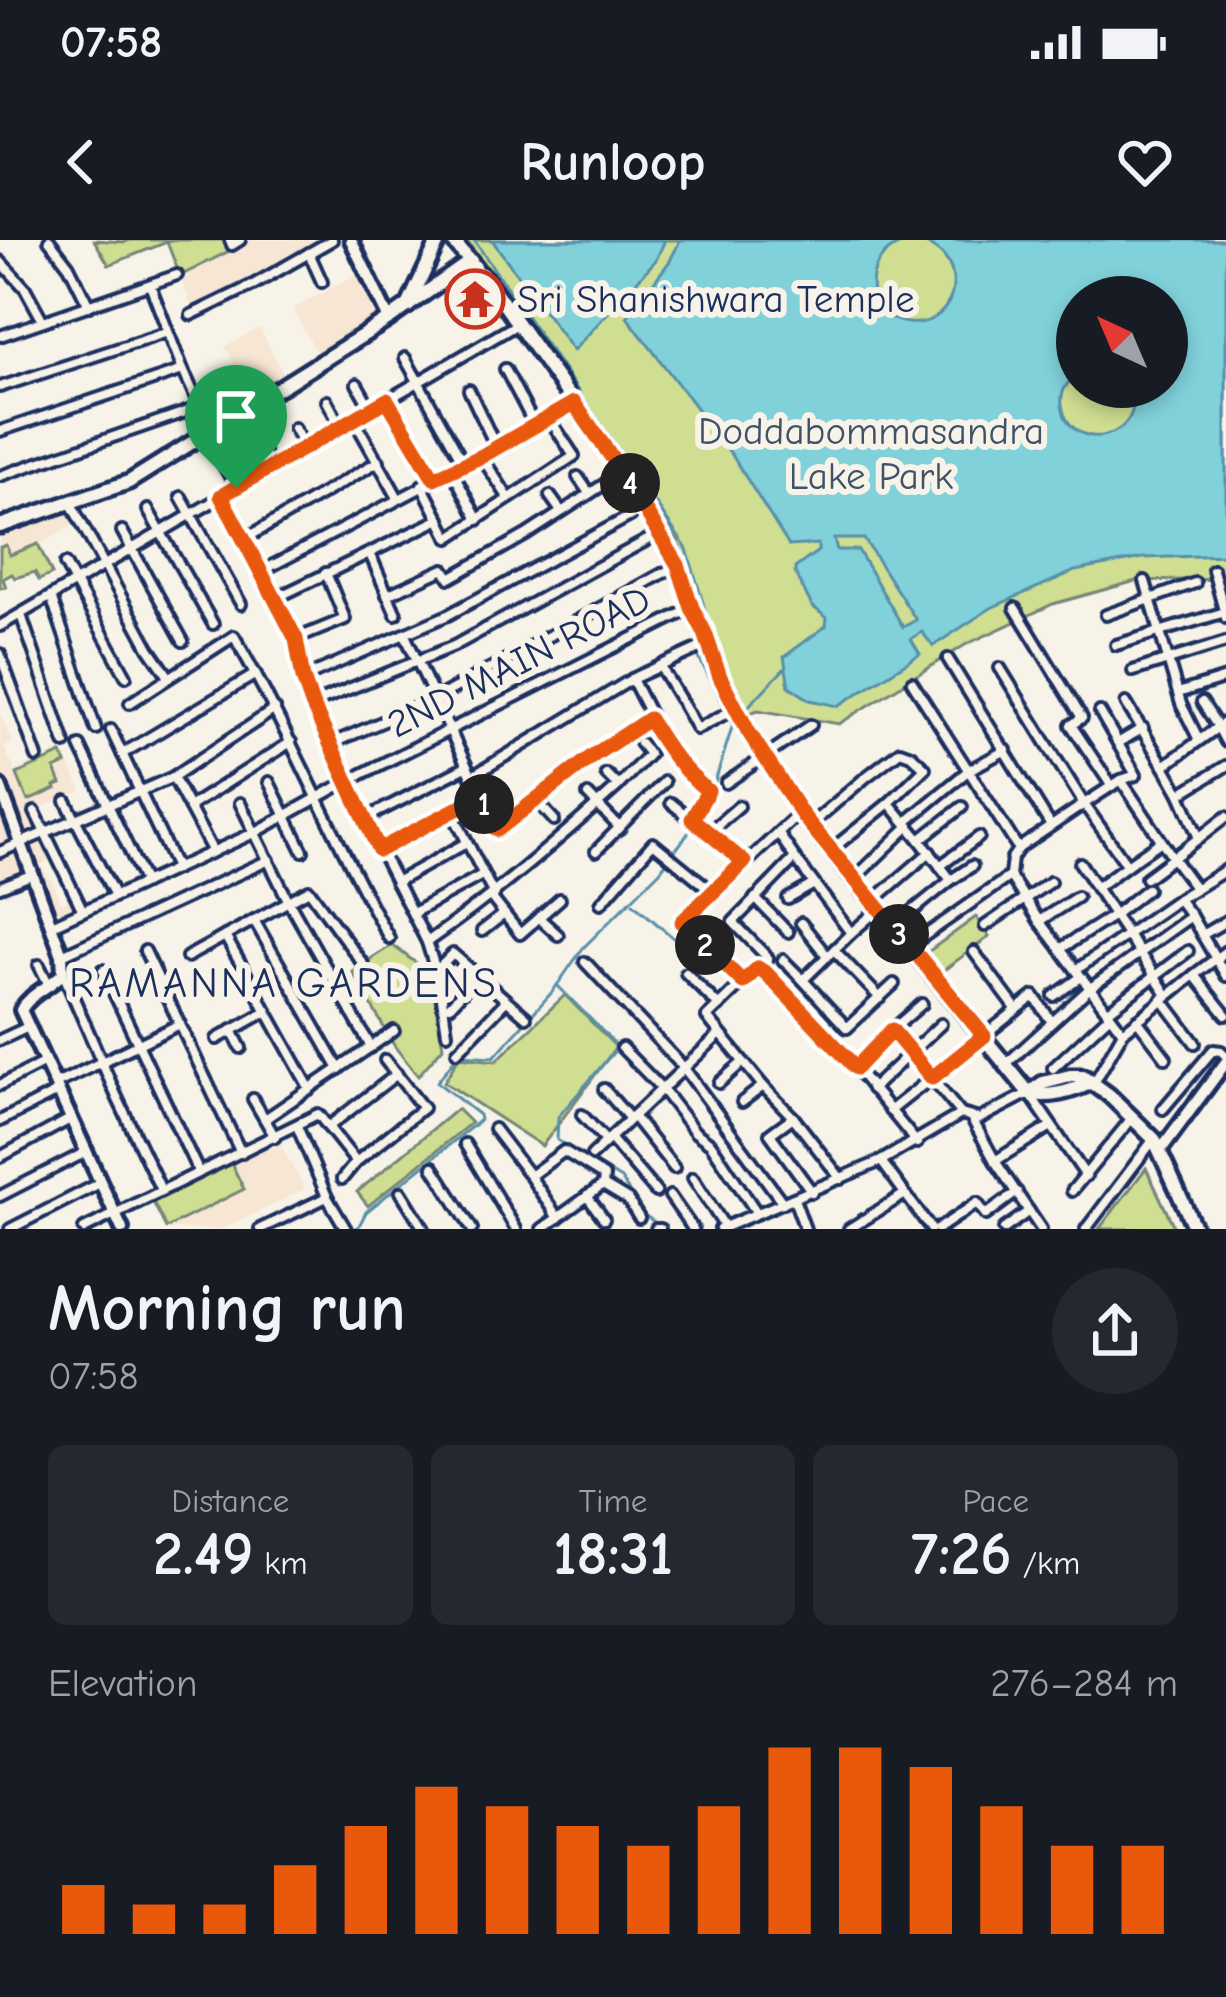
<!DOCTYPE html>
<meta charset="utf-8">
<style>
body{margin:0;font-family:"Comic Neue",sans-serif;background:#242831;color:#f1f3f6;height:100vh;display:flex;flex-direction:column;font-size:45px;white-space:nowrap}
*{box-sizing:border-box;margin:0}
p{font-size:39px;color:#9ea1a6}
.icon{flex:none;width:66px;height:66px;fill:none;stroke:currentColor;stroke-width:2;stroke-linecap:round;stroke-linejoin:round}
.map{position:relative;height:989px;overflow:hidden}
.side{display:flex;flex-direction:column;background:#171b24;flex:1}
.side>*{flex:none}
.needle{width:78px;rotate:316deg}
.fabs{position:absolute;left:1056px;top:36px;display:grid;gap:24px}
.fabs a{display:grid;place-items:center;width:132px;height:132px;border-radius:50%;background:#171b24;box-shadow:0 6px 18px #0003;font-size:60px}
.pin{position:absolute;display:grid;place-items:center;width:102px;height:102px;color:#fff;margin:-123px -51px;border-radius:50% 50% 50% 0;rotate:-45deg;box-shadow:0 0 12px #0007}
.pin .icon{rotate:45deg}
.km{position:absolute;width:60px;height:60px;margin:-30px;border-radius:50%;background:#222;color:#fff;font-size:33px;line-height:60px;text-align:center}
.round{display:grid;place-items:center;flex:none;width:126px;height:126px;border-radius:63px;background:#242831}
.headline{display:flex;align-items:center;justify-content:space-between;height:204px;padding:0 48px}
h1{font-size:66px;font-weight:700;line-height:90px}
.stats{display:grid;grid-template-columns:repeat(3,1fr);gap:18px;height:204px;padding:12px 48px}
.stats div{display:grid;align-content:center;border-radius:18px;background:#242831;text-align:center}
.stats b{font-size:60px;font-weight:700}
.stats small{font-size:33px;font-weight:400}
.stats p{font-size:33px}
.chart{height:336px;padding:24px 48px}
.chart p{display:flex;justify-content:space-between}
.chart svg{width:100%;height:216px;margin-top:12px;stroke:#ea580c;stroke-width:6}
.status{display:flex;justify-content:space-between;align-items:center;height:84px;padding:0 60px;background:#171b24;direction:ltr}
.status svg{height:33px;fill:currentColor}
header{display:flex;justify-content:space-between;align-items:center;height:156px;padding:0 48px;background:#171b24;font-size:54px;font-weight:700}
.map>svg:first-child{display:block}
.built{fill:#f7e6d4}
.green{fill:#d0de91;stroke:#768678;stroke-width:3;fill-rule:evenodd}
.water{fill:#81d1db;stroke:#5890a9;stroke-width:3;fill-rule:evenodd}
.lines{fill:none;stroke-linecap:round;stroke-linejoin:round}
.stream{stroke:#5890a9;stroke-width:3}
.minor-casing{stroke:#1b2f5e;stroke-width:16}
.tertiary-casing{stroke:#1b2f5e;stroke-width:20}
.secondary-casing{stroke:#1b2f5e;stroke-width:21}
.minor{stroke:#f7f3e8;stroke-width:8}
.tertiary{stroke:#f7f3e8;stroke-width:10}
.secondary{stroke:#f7f3e8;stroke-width:12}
.route-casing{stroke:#fff;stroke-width:24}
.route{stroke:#ea580c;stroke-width:15}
.labels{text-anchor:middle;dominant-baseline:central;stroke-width:12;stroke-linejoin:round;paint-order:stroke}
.poi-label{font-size:39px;fill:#1b2f5e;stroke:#f7f3e8;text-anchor:start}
.park-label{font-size:39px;fill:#3f5268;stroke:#f7f3e8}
.street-label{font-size:39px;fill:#1b2f5e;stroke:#f7f3e8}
.neighbourhood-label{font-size:42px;letter-spacing:3px;fill:#1b2f5e;stroke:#f7f3e8}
</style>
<div class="status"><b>07:58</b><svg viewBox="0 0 49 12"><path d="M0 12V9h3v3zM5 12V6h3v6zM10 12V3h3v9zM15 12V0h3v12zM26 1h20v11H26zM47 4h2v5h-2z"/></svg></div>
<header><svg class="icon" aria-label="back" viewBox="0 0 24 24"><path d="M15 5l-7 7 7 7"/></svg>Runloop<svg class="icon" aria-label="heart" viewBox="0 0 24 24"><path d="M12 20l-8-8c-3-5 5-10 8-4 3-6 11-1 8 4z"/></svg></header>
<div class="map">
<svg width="1226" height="989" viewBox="0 0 1226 989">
<rect width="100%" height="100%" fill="#f7f3e8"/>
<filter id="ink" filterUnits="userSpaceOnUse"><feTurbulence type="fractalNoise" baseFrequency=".00833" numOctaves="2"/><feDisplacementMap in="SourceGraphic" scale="24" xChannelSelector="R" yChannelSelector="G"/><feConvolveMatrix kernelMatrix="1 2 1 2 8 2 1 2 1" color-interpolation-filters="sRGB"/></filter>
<g filter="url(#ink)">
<g class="built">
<polygon points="170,0 226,0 232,10 249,0 329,0 194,73 167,2"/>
<polygon points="357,34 380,75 317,113 293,69"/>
<polygon points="260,88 283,133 249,153 225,106"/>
<polygon points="67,268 77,282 39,306 9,315 6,305 0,307 0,291"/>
<polygon points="0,474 13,503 4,507 15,531 62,510 82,551 34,571 43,591 24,599 0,533"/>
<polygon points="0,560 28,633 0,646"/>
<polygon points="44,597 53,617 41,625 54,644 62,663 75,659 80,669 55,681 25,605"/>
<polygon points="278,900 305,949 223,989 166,989 153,962"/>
</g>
<g class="green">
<polygon points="94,0 125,2 130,0 226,0 231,10 180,36 167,2 109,25"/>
<path d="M466,0H1226V339L1136,341L1053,364L965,405L839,484L758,470L744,475L720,420L678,301L539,97ZM1077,57H1167V147H1077Z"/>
<polygon points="38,304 52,334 39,340 35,332 15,338 12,334 3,339 6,347 0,348 0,307 6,305 10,315"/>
<polygon points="62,514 66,524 55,529 61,544 55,546 56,549 28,561 17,534"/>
<polygon points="976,677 989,697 940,733 925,714"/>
<polygon points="392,705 431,734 443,807 418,836 395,807 352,731"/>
<polygon points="565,755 616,807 542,906 444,842 459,817 496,821"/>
<polygon points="457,869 471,883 368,966 357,952"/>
<polygon points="231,923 244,949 166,988 153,962"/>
<polygon points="1146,928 1175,989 1099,989"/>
</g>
<g class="water">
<polygon points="492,0 665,0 656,20 573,111"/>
<path d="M680,0H1226V315L1143,318L1075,331L991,368L933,406L922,392L911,399L920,414L838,466L810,460L789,446L784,417L826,386L827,378L812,366L795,333V328L818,311V304L789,306L732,215L627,77L670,21ZM913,1C973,9 961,89 908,83C857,77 862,7 913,1ZM1077,57H1167V147H1132C1146,202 1069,215 1062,165C1060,147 1069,145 1076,132C1080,123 1077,71 1077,57ZM834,299H864L916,380L903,387L858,310H837Z"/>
</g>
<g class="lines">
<g class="stream">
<polyline points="474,0 687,309 712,393"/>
<polyline points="742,473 785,428"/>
<polyline points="633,663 686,709"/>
<polyline points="557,745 618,807 558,877 557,900 621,939 643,974 664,989"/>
<polyline points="353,989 359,986 366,972 480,880 479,875 437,842 458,815 494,817 553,751 583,708 660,631 707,568 733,484 692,404 701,400"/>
</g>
<g class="minor-casing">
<g id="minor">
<polyline points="49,0 69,26 89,66"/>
<polyline points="230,0 232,5 240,0"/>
<polyline points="309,13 322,42"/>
<polyline points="0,21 25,48 43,81"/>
<polyline points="191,75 253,45 332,0"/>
<polyline points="0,96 177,35"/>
<polyline points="405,118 464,224"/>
<polyline points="505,129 535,186"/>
<polyline points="183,130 200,167"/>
<polyline points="357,144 371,169"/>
<polyline points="0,147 168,92"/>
<polyline points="469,150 496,207"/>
<polyline points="387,160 434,239"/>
<polyline points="327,161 341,187"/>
<polyline points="354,179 398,258"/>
<polyline points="294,188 305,208"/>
<polyline points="0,191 183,130 150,45"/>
<polyline points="206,194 236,247"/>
<polyline points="252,194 272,227"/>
<polyline points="481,216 508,257"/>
<polyline points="452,230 478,280"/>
<polyline points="0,236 200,167 209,190"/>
<polyline points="578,237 589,253"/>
<polyline points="422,245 449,298 574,216 549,178"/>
<polyline points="550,256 560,270"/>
<polyline points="181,257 241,364"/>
<polyline points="221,257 276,358 296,399 303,438 328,505 364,579 427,702 440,745 447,793"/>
<polyline points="70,262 149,408 169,437"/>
<polyline points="148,270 213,384"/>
<polyline points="122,291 183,401"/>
<polyline points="243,300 379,221"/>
<polyline points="370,314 396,374"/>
<polyline points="65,324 126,436"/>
<polyline points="1213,330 1226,378"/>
<polyline points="262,331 481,216 574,163"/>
<polyline points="1145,341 1181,464 1199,500"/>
<polyline points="387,355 444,329 450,338 526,295 623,232"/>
<polyline points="51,357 96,489"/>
<polyline points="276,358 440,279"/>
<polyline points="1015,368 1082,478 1071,485 1111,545"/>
<polyline points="21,375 65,503"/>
<polyline points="1106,375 1195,343"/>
<polyline points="0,386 514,86"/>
<polyline points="405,395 497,590 535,559 554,580"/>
<polyline points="296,399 345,379 326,333"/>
<polyline points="1116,405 1225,372"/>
<polyline points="0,414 37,517"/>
<polyline points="948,419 1051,586"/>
<polyline points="660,426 680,459"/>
<polyline points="1000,428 1084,564 1019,608 1012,618 1010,636 1039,681 1123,792"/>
<polyline points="1133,431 1226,402"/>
<polyline points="303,438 448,375 645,268"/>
<path d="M632,439L650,474L649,479C667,510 681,529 708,551L692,579"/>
<polyline points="912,442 1018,608"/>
<polyline points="1178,453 1226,438"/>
<polyline points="1202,462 1218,487 1226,482"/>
<path d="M130,463L234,396C291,494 333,599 389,698"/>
<polyline points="1126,463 1164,526"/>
<polyline points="312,464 454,406 660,293"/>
<polyline points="683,464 697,489 736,468"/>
<polyline points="1100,472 1136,535 1121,540 1173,618 1226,577"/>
<polyline points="111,490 176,628"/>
<polyline points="1226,502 1218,487 1164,526 1180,554 1226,526"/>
<polyline points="1118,503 1143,488"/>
<polyline points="328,505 435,459 678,325"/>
<polyline points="80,506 145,643"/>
<polyline points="122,514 256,434"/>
<polyline points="173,537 213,612"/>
<polyline points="471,537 632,439 708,404"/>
<polyline points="269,542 303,611"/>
<polyline points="726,543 811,485"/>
<polyline points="618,546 649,514 640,503"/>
<polyline points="1180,554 1199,598"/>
<polyline points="588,555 620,588"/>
<polyline points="535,559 649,479"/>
<polyline points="66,561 115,656"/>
<polyline points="240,563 289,662 371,807"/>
<polyline points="671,563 744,622"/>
<polyline points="889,563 920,600 962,567"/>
<polyline points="189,567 291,502"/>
<polyline points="35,572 83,671"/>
<polyline points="452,572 494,655"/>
<polyline points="364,579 466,527"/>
<polyline points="906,582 969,530 1006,510"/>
<polyline points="811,584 866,537 900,511 911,515 925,528 889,563 831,610"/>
<polyline points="709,592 739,566"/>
<polyline points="778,593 795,618 733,682 768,718 707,777 763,846 793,877 841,939"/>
<polyline points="379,610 481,556"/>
<polyline points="596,611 664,542"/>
<polyline points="0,612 173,537 275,469"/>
<polyline points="795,618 851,693 803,740 847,788 894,744"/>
<polyline points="1080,623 1167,755"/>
<polyline points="1127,625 1160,602"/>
<polyline points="940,626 979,597"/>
<polyline points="855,638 909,586"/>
<polyline points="1146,638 1173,618 1195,648"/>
<polyline points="951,640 972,626"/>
<polyline points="396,642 466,603"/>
<polyline points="0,647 31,635"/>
<polyline points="1096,648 1127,625 1084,564 1121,540"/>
<polyline points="491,657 520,694 560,659"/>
<polyline points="755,658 788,692"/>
<polyline points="788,659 814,644"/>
<polyline points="873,661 930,612"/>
<polyline points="601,663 653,603 713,652"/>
<polyline points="413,673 482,635"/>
<polyline points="1191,676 1226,736"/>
<polyline points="539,678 558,695"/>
<polyline points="254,680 339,829"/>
<polyline points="1039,681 1077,657"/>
<polyline points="801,683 827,716"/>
<polyline points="52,685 256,592 346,542 692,368"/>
<polyline points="894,686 951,640 920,600"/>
<polyline points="985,686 1050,642"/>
<polyline points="482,691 504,674"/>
<polyline points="851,693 879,669"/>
<polyline points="1202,695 1226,681"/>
<polyline points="225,696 310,849"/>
<path d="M427,702C496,654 556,602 618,546L606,534"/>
<polyline points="910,706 1010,636"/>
<polyline points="1060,709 1114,675 1147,649"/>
<polyline points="834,710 880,758"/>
<polyline points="145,711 241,913"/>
<polyline points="974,712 1017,770"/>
<polyline points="62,715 269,620"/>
<polyline points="187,717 309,650 363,724"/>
<polyline points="783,720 803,740"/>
<polyline points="585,722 684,828 783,963"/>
<polyline points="39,725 49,745"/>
<polyline points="758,728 856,828 917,903"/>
<polyline points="438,729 453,714 526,777"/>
<polyline points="103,730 199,933"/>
<polyline points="1076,730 1178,659"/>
<polyline points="63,733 116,855 161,950"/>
<polyline points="686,733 719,766"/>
<polyline points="1194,735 1226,711"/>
<polyline points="743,742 683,682 799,573"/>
<polyline points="1054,756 1081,737"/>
<polyline points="1162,759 1195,803"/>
<polyline points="450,766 477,736"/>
<polyline points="1107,772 1188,711"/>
<polyline points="1137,780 1166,818"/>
<polyline points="232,790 241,808"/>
<polyline points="892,790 922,764"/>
<polyline points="217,799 267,771"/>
<polyline points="0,800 28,787"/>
<polyline points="622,808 662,849 695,892 711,904 757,973"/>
<polyline points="457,812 506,761"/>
<polyline points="1006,824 1089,749 1191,676 1178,659 1226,630"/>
<polyline points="856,828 892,790 961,874"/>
<polyline points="1053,828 1110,775"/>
<polyline points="719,843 743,822"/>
<polyline points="1094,843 1123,792 1194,735 1226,775"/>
<polyline points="56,844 180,784"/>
<polyline points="0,845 45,822"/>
<polyline points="604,849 630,879"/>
<polyline points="872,849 941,784"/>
<polyline points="253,859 275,897"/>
<polyline points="742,862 763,846"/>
<polyline points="1163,869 1213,810 1221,811 1226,816"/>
<polyline points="890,871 1034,756 1052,782"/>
<polyline points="582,875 606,901"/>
<polyline points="633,876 674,928"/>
<polyline points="793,877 770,894 812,952"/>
<polyline points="265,879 394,791"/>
<polyline points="972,879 995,921 1041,989"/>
<polyline points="0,881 59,851"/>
<polyline points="297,886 327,957 346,989"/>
<polyline points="328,887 397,834"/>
<polyline points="494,889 530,936 558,978"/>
<polyline points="610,898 656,952"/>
<polyline points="465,904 516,989"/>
<polyline points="592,915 720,794"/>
<polyline points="0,917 72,878"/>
<polyline points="881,921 931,989"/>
<polyline points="995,921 1051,886"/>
<polyline points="433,927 472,989"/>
<polyline points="530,936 564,911 604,936 603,945 628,960 639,978"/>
<polyline points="693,938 725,987"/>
<polyline points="342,939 356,922 423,868 385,820"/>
<polyline points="1072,951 1132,878"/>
<polyline points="401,952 424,989"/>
<polyline points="0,956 86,912"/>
<polyline points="587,956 604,979"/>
<polyline points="670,956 693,989"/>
<polyline points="794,959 805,989"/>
<polyline points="10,989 100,943"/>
<polyline points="84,989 318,874 356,922"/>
<polyline points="260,989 327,957"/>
<polyline points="542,989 603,945"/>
<polyline points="656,989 660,989"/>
<polyline points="720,989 881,921 961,874 979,879 1029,853 1086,936"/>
<polyline points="849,989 905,954"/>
<polyline points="938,989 977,963 986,975 1017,952"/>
<polyline points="1004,989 1029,971"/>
<polyline points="1086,989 1154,899"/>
</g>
</g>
<g class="tertiary-casing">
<g id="tertiary">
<polyline points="351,0 389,79"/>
<path d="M0,546L62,715L63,733C48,749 33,751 21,770L122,989"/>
<polyline points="1160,911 1226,822"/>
</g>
</g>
<g class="secondary-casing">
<g id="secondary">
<polyline points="452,0 475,27"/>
<path d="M477,31L484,36L623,232L661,293L678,325L692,368L705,393L720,437L748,491L803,576L1029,853C1047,859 1073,851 1090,843"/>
<polyline points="408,66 439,0"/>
<polyline points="0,286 129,242 389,79 471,21"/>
<polyline points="1029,853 1043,843 1070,836 1083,836 1109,855 1154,899 1195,989"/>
</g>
</g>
<use href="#minor" class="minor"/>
<use href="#tertiary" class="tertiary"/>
<use href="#secondary" class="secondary"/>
</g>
</g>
<g class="lines" filter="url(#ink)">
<g class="route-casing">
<path id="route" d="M387,160L434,238L482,216L574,163L622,232L678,325L692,368L705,393L720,437L748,491L803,576L984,796L932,838L892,790L856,828L766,733L758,728L743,742L682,682L744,622L692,579L708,551C682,530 666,508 649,479L594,515L497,590L481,556L379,610L312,464L303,438L296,399L221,256Z"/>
</g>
<use href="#route" class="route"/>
</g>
<defs>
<g id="temple-ring" transform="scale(3)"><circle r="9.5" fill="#f7f3e8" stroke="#c8321e" stroke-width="1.5"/><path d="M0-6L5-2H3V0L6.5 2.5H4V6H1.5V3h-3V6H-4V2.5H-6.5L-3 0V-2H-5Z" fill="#c8321e"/></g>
</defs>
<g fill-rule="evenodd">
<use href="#temple-ring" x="475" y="59"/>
</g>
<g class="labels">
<g class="poi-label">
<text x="517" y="59">Sri Shanishwara Temple</text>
</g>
<g class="park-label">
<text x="871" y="191">Doddabommasandra<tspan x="871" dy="45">Lake Park</tspan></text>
</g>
<g class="street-label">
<text transform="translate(519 422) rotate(-27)">2ND MAIN ROAD</text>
</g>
<g class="neighbourhood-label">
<text x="284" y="743">RAMANNA GARDENS</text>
</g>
</g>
</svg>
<div class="fabs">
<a><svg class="needle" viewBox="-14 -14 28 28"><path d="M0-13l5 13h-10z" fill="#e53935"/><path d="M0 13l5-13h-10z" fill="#9ea1a6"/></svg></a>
</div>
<div class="pin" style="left:236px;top:248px;background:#1e9e55"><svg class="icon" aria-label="arrive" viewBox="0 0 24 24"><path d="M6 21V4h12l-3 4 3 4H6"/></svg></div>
<b class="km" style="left:484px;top:564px">1</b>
<b class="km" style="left:705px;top:705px">2</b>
<b class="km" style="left:899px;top:694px">3</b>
<b class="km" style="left:630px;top:243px">4</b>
</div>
<section class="side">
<div class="headline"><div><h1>Morning run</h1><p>07:58</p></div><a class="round"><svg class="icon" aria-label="share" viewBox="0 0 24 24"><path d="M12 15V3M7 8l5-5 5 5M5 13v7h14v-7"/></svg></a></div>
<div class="stats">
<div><p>Distance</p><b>2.49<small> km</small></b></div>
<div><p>Time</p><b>18:31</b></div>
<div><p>Pace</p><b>7:26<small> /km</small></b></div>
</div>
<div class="chart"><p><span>Elevation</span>276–284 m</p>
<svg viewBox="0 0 160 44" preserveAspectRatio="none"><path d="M5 44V34M15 44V38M25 44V38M35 44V30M45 44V22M55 44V14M65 44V18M75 44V22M85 44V26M95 44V18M105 44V6M115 44V6M125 44V10M135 44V18M145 44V26M155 44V26"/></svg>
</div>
</section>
